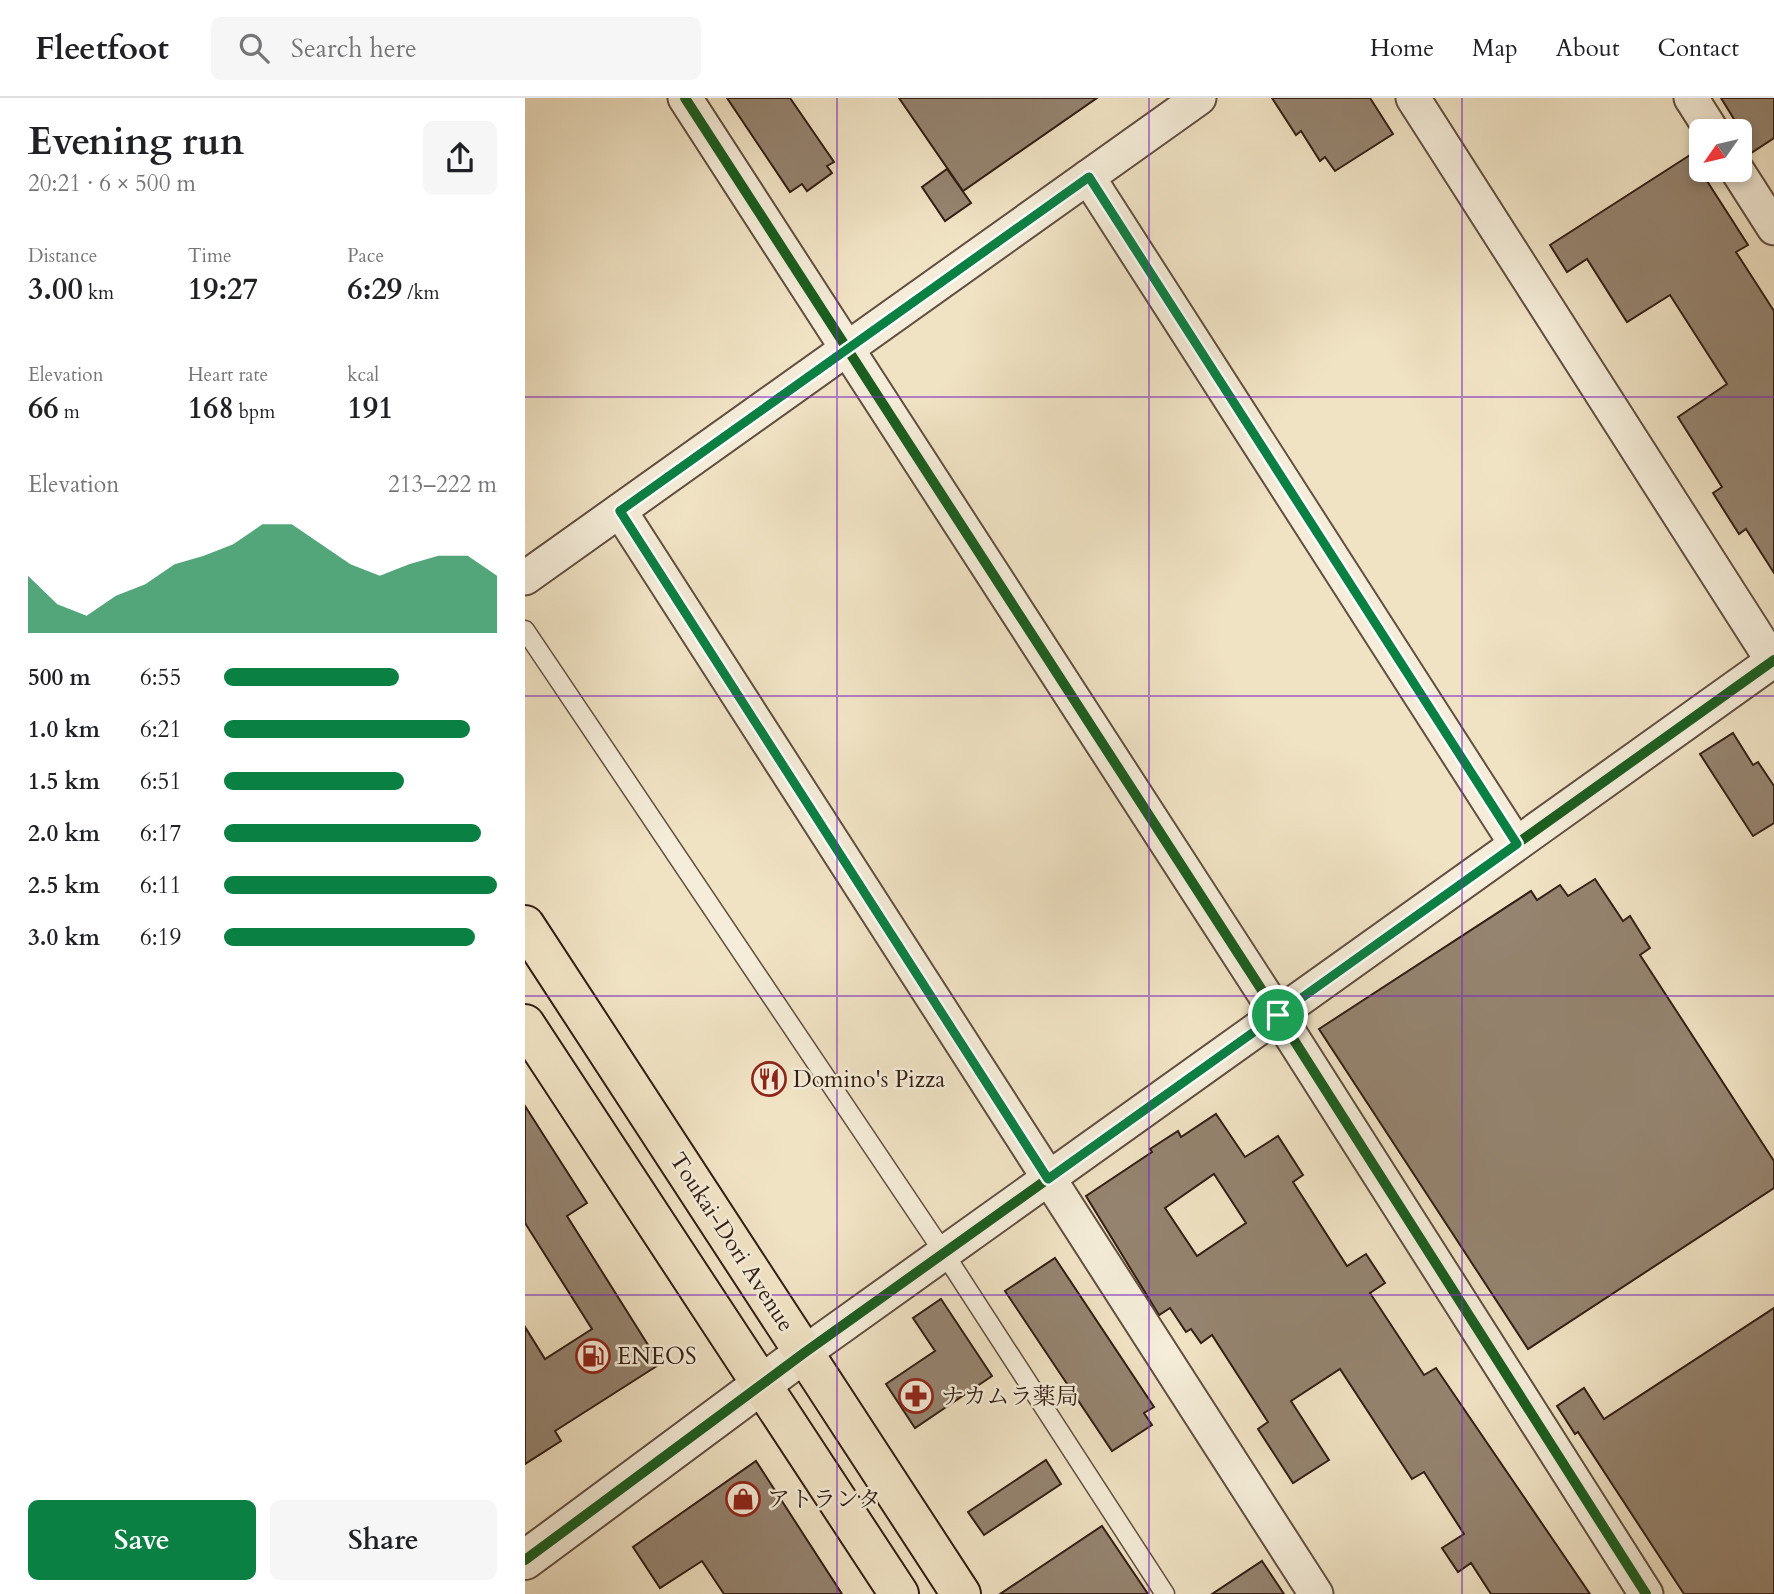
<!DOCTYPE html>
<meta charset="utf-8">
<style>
body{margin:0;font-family:Cardo,"Noto Serif JP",serif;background:#f6f6f6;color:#202124;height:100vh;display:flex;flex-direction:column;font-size:26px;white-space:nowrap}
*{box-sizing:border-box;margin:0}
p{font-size:23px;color:#757577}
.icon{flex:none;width:38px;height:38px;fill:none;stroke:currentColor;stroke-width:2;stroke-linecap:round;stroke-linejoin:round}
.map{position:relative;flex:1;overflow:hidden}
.drawer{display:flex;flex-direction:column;background:#fff;width:525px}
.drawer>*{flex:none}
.needle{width:46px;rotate:236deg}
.fabs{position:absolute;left:1164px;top:21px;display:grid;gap:14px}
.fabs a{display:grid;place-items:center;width:63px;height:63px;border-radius:10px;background:#fff;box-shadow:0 4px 10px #0003;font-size:35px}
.pin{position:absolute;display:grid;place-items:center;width:60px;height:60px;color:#fff;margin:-30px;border:4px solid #fff;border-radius:50%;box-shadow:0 2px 7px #0007}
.round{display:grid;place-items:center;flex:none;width:74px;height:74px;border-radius:10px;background:#f6f6f6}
.head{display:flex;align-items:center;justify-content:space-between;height:119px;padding:0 28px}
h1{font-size:38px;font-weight:600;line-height:52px}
.figures{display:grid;grid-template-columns:repeat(3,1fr);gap:10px;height:119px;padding:7px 28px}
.figures div{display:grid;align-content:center}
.figures b{font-size:30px;font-weight:600}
.figures small{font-size:19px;font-weight:400}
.figures p{font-size:19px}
.chart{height:196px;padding:14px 28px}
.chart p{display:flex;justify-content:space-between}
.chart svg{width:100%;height:126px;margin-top:7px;fill:#0b8043;opacity:.7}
.cta{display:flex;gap:14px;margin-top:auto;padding:14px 28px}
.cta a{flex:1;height:80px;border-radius:10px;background:#0b8043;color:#fff;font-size:28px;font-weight:600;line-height:80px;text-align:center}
.cta a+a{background:#f6f6f6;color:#202124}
ul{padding:0 28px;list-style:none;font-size:23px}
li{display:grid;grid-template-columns:112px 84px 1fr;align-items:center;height:52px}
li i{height:18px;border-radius:9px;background:#0b8043}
header{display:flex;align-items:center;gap:42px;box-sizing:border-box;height:98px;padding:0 35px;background:#fff;border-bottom:2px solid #e0e0e0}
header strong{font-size:33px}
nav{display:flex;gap:38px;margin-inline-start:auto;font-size:24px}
.search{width:490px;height:63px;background:#f6f6f6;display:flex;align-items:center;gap:18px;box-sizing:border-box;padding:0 24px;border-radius:10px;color:#757577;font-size:26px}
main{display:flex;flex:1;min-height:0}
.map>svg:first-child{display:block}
.building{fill:#958470;stroke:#321e14;stroke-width:2;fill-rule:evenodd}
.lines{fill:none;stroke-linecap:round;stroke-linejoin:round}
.service-casing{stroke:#624f40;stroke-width:21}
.minor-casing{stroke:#624f40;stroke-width:37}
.tertiary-casing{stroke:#624f40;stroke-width:42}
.primary-casing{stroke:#321e14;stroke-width:42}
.service{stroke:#f5edd9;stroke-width:18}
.minor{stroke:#f5edd9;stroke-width:33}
.tertiary{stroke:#f5edd9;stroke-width:38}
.primary{stroke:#f0e3c4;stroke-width:38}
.cycleway-casing{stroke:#f5edd9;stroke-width:15}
.cycleway{stroke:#1b5e20;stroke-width:10}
.route-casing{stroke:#fff;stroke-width:14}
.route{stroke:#0b8043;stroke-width:9}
.grid{fill:none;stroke:#7b2cbf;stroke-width:2;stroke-opacity:0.55}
.labels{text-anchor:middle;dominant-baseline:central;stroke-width:5;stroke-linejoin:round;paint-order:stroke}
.poi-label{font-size:23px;fill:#321e14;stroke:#f5edd9;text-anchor:start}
.street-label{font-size:23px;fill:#321e14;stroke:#f5edd9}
</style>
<header>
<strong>Fleetfoot</strong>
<div class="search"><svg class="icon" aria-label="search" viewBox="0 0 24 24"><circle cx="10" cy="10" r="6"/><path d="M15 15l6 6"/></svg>Search here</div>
<nav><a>Home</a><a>Map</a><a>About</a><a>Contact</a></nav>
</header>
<main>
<section class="drawer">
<div class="head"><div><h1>Evening run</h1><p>20:21 · 6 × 500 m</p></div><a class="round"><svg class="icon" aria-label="share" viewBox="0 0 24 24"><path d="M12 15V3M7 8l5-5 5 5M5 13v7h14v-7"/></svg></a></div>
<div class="figures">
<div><p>Distance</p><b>3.00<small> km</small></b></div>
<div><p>Time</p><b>19:27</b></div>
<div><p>Pace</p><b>6:29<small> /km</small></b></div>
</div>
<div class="figures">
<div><p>Elevation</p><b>66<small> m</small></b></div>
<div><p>Heart rate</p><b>168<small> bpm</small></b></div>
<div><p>kcal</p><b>191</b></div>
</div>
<div class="chart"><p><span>Elevation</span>213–222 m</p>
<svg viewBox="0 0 160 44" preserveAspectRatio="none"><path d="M0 44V24L10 34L20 38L30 31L40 27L50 20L60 17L70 13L80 6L90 6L100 13L110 20L120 24L130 20L140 17L150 17L160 24V44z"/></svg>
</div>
<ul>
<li><b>500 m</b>6:55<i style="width:64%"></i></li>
<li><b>1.0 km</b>6:21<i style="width:90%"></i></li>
<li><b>1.5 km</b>6:51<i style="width:66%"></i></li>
<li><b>2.0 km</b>6:17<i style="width:94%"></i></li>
<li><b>2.5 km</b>6:11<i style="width:100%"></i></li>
<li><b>3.0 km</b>6:19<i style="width:92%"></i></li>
</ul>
<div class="cta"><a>Save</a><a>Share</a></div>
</section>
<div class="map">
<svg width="1249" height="1496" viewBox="0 0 1249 1496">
<rect width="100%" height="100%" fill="#f0e3c4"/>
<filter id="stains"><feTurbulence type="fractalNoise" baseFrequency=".00286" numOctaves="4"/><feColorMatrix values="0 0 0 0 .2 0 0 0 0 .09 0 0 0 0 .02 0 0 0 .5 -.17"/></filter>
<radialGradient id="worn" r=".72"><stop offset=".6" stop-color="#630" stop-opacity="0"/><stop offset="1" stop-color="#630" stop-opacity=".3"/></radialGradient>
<g class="building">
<polygon points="202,0 265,0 309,64 302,68 307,75 282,93 277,86 265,94"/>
<polygon points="374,0 572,0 438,93"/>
<polygon points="747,0 845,0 868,36 810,73 800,59 795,63 776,33 771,37"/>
<polygon points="1196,0 1249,0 1249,40 1223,57 1214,53 1214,33 1206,33 1206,30 1212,26"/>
<polygon points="1176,50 1176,72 1193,72 1193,75 1182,83 1223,147 1211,154 1249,213 1249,475 1221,431 1214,436 1188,395 1197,389 1153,319 1202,286 1145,197 1102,224 1062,161 1042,174 1025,147"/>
<polygon points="422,71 446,105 420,123 397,89"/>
<polygon points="1208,635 1228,667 1233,664 1249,688 1249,725 1228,738 1175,656"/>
<polygon points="1070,781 1098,823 1105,818 1125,850 1115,857 1249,1063 1249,1090 1003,1251 794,931 1006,793 1012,802 1035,787 1043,798"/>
<polygon points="0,1008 62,1105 42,1118 135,1266 30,1333 36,1343 0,1366 0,1229 20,1261 67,1231 0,1125"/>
<path d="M691,1016L720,1059L753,1038L778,1077L768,1084L822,1168L841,1156L860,1185L845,1195L899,1277L911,1270L1065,1496H966L946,1465L933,1474L917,1450L939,1436L899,1374L887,1381L815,1271L766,1303L804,1362L768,1385L733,1331L743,1324L687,1237L676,1245L666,1231L661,1234L645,1210L634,1217L561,1098L627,1054L625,1051L653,1033L656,1039ZM689,1076L721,1125L672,1158L640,1110Z"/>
<polygon points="530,1160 629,1309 619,1315 627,1327 587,1353 480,1193"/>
<polygon points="416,1201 467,1278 390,1330 361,1286 410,1253 388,1220"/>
<polygon points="1249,1210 1249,1496 1159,1496 1053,1334 1050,1336 1032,1308 1059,1290 1079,1321"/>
<polygon points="521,1362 536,1386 459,1437 443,1414"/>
<polygon points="231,1363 317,1496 199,1496 177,1463 135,1490 108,1449"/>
<polygon points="577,1428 623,1496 475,1496"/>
<polygon points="737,1463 759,1496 687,1496"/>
</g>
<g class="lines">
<g class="service-casing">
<polyline id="service" points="0,532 419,1155 640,1496"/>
</g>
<g class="minor-casing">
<g id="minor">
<polyline points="160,0 753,917 1121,1496"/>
<polyline points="888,0 1249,565"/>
<polyline points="1166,0 1187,33"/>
<polyline points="1212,72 1249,130"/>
<polyline points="563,79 991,746"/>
<polyline points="95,413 791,1496"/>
<polyline points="0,480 674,0"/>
<polyline points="279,1255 1249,562"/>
</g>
</g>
<g class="tertiary-casing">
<polyline id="tertiary" points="0,1462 279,1255"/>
</g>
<g class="primary-casing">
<g id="primary">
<polyline points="0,827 436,1496"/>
<polyline points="0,926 374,1496"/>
</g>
</g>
<use href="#service" class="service"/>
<use href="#minor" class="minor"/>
<use href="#tertiary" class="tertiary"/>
<use href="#primary" class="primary"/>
<g class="cycleway-casing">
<g id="cycleway">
<polyline points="160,0 753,917 1121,1496"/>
<polyline points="0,1462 279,1255 1249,562"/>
</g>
</g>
<use href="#cycleway" class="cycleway"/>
</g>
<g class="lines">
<g class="route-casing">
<polygon id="route" points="564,79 992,746 523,1081 95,413"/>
</g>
<use href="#route" class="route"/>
</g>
<path class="grid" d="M312,0V1496M624,0V1496M937,0V1496M0,299H1249M0,598H1249M0,898H1249M0,1197H1249"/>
<defs>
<g id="restaurant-ring" transform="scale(1.75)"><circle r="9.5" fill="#f5edd9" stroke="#8f2418" stroke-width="1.5"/><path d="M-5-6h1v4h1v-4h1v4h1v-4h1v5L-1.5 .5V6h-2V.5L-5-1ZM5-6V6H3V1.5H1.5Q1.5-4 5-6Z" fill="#8f2418"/></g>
<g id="fuel-ring" transform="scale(1.75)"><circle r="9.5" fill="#f5edd9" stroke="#8f2418" stroke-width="1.5"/><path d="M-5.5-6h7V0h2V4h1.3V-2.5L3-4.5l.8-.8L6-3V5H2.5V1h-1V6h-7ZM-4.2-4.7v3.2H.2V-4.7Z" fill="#8f2418"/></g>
<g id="pharmacy-ring" transform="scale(1.75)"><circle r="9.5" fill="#f5edd9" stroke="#8f2418" stroke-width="1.5"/><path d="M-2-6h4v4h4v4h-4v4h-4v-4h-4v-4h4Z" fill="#8f2418"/></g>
<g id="shop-ring" transform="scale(1.75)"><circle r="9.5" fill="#f5edd9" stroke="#8f2418" stroke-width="1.5"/><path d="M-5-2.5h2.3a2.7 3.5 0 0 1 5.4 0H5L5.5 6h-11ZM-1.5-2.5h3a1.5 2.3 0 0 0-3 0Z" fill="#8f2418"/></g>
</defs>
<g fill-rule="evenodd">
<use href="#restaurant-ring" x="244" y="981"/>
<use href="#fuel-ring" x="68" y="1258"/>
<use href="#pharmacy-ring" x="391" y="1298"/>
<use href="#shop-ring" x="218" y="1401"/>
</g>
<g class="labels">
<g class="poi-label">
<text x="268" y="981">Domino's Pizza</text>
<text x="92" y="1258">ENEOS</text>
<text x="416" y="1298">ナカムラ薬局</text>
<text x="242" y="1401">アトランタ</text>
</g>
<g class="street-label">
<text transform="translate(207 1144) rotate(57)">Toukai-Dori Avenue</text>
</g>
</g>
<rect width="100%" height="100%" filter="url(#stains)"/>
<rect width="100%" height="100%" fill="url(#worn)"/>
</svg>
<div class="fabs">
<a><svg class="needle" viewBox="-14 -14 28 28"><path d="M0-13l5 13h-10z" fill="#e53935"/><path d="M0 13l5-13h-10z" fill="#757577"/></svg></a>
</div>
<div class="pin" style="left:753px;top:917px;background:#1e9e55"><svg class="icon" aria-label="arrive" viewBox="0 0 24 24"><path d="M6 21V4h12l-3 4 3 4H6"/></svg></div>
</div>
</main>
